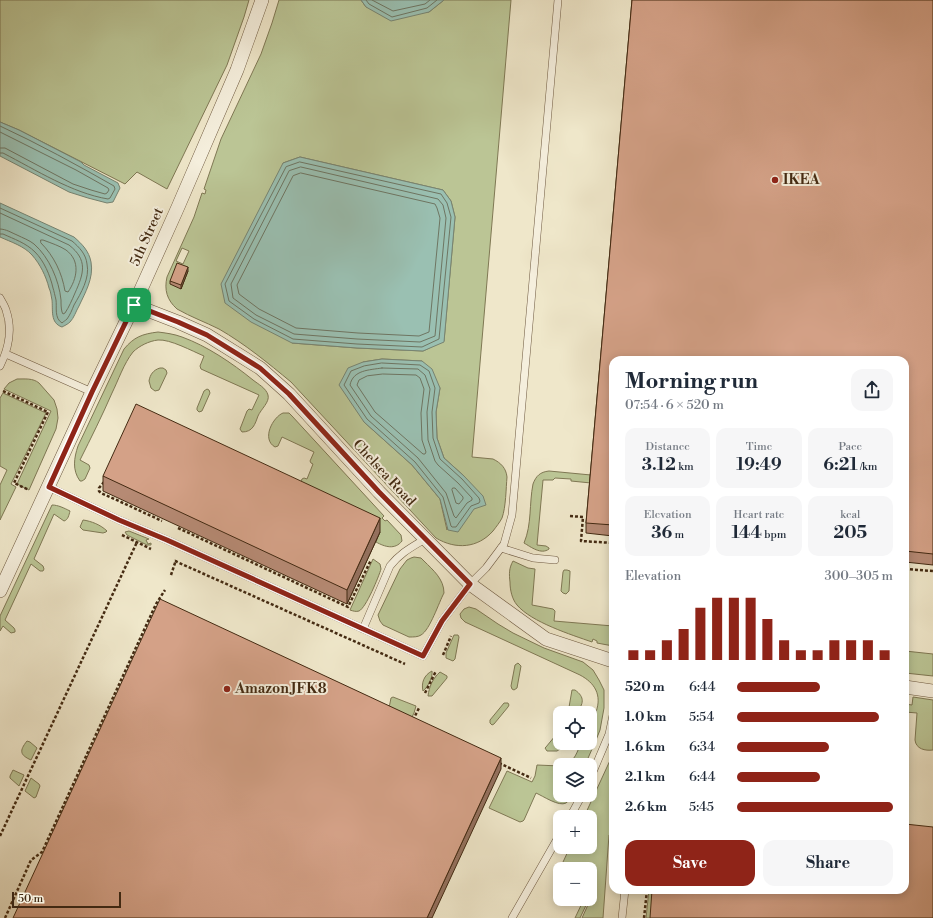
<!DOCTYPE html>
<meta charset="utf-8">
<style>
body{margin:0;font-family:"Libre Bodoni",serif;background:#f6f6f7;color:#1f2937;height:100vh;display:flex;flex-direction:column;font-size:15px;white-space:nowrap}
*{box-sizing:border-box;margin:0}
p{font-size:13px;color:#747a83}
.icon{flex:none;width:22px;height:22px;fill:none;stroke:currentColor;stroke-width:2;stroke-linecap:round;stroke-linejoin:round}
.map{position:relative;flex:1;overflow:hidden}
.panel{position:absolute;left:609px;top:356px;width:300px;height:538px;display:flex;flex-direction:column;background:#fff;border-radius:12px;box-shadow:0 2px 10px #0003}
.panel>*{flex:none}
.fabs{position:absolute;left:553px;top:706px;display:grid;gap:8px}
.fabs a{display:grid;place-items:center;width:44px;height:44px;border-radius:8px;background:#fff;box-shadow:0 2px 10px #0003;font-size:20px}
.scale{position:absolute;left:12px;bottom:10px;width:109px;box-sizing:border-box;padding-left:4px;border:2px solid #432a12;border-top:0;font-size:11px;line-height:14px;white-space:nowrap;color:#432a12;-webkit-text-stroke:3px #f5efdd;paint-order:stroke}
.pin{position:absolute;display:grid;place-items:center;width:34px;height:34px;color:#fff;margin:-17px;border-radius:8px;box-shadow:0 2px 6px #0006}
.round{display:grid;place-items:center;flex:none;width:42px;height:42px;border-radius:12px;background:#f6f6f7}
.overview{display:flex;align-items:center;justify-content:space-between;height:68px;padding:0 16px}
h1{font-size:22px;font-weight:700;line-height:30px}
.metrics{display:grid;grid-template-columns:repeat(3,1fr);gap:6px;height:68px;padding:4px 16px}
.metrics div{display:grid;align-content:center;border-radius:10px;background:#f6f6f7;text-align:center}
.metrics b{font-size:17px;font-weight:700}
.metrics small{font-size:11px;font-weight:400}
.metrics p{font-size:11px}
.chart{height:112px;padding:8px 16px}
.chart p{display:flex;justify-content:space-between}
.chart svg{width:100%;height:72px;margin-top:4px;stroke:#8f2418;stroke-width:6}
.action{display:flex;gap:8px;margin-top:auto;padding:8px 16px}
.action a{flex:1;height:46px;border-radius:12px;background:#8f2418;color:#fff;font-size:16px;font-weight:700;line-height:46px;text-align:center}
.action a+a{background:#f6f6f7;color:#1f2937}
ul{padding:0 16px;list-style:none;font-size:13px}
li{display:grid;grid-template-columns:64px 48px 1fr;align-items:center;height:30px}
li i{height:10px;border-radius:5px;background:#8f2418}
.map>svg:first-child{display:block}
.green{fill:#bbc595;stroke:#7f7854;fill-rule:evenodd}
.water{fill:#9ac0b2;stroke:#778472}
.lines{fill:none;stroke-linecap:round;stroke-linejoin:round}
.shore{stroke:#6e7562;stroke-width:1}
.lane-casing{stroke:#6e5940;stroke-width:8}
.street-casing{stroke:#6e5940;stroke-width:14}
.path{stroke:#432a12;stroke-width:2.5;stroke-dasharray:3 2;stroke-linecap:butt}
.lane{stroke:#f5efdd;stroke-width:7}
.street{stroke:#f5efdd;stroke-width:13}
.wall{fill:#b68a74;stroke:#432a12}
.shaded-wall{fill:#94715e;stroke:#432a12}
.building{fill:#d4a187;stroke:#432a12}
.route-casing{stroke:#fff;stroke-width:8}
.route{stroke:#8f2418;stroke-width:5}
.poi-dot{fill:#8f2418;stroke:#f5efdd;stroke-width:1.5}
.labels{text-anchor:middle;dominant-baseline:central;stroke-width:4;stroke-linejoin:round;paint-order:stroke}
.poi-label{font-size:14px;font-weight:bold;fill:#432a12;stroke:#f5efdd;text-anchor:start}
.street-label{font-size:14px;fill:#432a12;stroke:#f5efdd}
</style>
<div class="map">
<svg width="933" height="918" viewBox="0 0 933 918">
<rect width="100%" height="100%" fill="#efe7ca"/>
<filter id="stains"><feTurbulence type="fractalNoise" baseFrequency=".005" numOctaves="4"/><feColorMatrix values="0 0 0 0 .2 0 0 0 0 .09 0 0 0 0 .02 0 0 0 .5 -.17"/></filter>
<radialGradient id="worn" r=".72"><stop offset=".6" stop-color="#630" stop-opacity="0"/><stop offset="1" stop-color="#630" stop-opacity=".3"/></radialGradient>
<g class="green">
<polygon points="0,0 249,0 244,17 227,65 167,189 137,172 125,184 19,130 0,122"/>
<path d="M279,0H361L366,7L429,12L444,0H511L472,457L493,459C501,463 506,468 507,477C506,488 506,507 502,518C500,522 496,527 493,531C478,548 456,550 436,538L291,382C268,363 245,344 219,329C205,322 191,317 177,309C167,300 164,290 167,277L194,217L202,193L205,194L206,190L204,189L221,139L261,54L272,23ZM300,157L443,190L451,201L455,217L444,341L423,351L357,348L292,343L283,163ZM182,248L189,251L183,264L176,261ZM382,359L422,361L440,388L436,412L437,438L444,458L464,476L447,530L440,499L412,465L364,422L363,362Z"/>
<path d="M158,332C166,333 174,334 182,337C207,346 232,363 253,380C258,384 266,388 268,395C270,402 261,409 258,416C255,424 253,432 242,432L240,429L247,411L249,409L252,410L259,395L201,369L200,366L204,356C192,351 170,339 158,340C149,341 139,346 133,352C124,363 118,381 112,393C102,416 91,438 80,460L89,465L90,468L85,479L82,481H80C72,470 74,458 78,446L124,349C134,337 142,334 158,332Z"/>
<path d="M160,368H163L166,370L167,373L159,390L155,391L151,388L149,381C150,375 153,370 160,368Z"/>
<path d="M17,379C25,379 33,378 39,383L54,400L57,409L58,418L56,429L29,490L17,484L51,411L4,389L9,383Z"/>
<polygon points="207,389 209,390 210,393 202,411 199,412 197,410 197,408 204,391"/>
<polygon points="3,393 46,413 11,484 16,487 0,520 0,485 7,470 0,466 0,398"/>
<path d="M283,413H289L292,416L384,516L382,518L385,521L387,520L401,535L402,541C395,550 385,547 376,542L380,532L296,493L302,479L304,478L307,479L313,464L311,463L310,461L314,452L282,437L278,446L275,447C261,439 273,417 283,413Z"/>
<path d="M549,471L591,475V483L571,481V479L555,478L553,480H543L537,545L546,546L549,548V549C541,555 531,547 524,543C532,524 529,504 533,484C536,476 540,472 549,471Z"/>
<path d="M52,505C58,505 64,508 70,511C69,515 68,520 64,521L54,514L34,559L43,566L44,569L43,571H40L31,564L5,620L14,628L15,630V632L11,633L3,626L0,631V616Z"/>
<path d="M83,520C91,521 101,525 107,531L106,532L103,533L83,530L80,527Z"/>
<polygon points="129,531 149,539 146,540 148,544 151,543 151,545 147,545 127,535 125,532"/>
<path d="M414,557L421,558L424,561C433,570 444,579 444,593C439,602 430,630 421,635C418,637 414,637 409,637L383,625L380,621L378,615L400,569L407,560L411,558Z"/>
<path d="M373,559L380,564L381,569C379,576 366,608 359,611C356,612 353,611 350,610Z"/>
<path d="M513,561L528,568L535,569L532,605L553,609L555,611L554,621L613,626V646L597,643V641L593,639L592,642C572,635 531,622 517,605C512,599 510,590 510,582C509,574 509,568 513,561Z"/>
<polygon points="564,570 567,570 570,571 570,573 569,591 566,594 563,593 561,591 563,572"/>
<path d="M469,607L476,609L498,624L513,633L544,648L583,662L593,670L599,680L604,690V708L600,730L596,740L585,765H565C575,761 577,752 581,743H590C590,737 589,729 590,724C592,720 594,716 596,712C602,695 595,683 580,675L465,622L461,618L460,614L464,609Z"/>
<polygon points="454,635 458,635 459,637 455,659 453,661 446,658 446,653"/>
<polygon points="905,651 933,654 933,676 905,673"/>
<polygon points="518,663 521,666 517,688 514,690 512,689 511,686 515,665"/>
<path d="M432,671C433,677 428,687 423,691C421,683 424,675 432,671Z"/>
<path d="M440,672L447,676V678L432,696H428C429,687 433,678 440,672Z"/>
<path d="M572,690H575C585,697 584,704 576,713H568Z"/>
<polygon points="393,697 416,706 414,713 411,719 389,708 391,698"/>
<path d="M913,697L933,700V750C925,751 916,749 915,740L917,713L905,712V704L912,705Z"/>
<polygon points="504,703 508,703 509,705 508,707 494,724 492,725 490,723 490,720"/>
<polygon points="560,730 560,743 564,743 560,749 557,751 547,751 545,748 546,747"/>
<path d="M27,741L30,742L37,748L31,760C20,755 19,751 27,741Z"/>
<polygon points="613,754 613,835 609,835 603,918 582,918 596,887 595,886 590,896 590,887 591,884 590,884 590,869 564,869 563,862 570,847 590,847 590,817 584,817"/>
<path d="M537,765L560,766V795H571C570,798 569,801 566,803C559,807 543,796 536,793L524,820L523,821L520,822L489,808L507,771L532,782L535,776Z"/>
<polygon points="13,770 24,775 19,786 10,778 10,776"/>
<polygon points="31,778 39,784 40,786 36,797 34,798 25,791"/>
<polygon points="649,890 653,890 651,918 646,918"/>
<polygon points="584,899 589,899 580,918 575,918"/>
</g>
<g class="water">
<polygon points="361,0 444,0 429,12 391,21 366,7"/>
<polygon points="0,122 19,130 81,162 84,165 118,183 120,188 113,202 107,203 88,198 69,192 0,156"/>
<polygon points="300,157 443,190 451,201 455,217 444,342 423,351 357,348 292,343 251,322 225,303 221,284 283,163"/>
<path d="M0,203L74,237C82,244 89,251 91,262C94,278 85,293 79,306C76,311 74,318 70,322C68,324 64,326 62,327C50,323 53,310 52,300C51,296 51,292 49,288C46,276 40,264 32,255C24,246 11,242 0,237Z"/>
<polygon points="382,359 422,361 432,369 440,388 436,412 437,438 444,458 464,476 483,496 486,505 474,509 458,532 448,530 440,499 412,465 364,422 339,385 348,368 363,362"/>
</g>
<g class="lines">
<g class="shore">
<polyline points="366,0 369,4 392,17 427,8 437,0"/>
<polyline points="372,0 393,11 425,4 430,0"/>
<path d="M0,126C39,144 77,165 114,186L115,189L110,198L108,199C72,193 36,170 3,153H0"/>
<polyline points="0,132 76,170 108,188 109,190 107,193 105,194 91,190 73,184 5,148 0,148"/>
<polygon points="300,162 441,194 447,203 451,217 439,339 422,347 357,344 293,339 254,319 229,301 225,284 286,167"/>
<polygon points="301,167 438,199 443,205 446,218 435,336 420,342 357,339 294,334 256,315 233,298 231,284 289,171"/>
<polygon points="301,173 435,204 437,208 440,218 429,332 419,336 358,333 296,328 259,309 239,294 237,285 293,176"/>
<path d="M0,208L72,241C79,247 86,254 87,264C90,278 81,293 74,305C72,310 70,315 67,319C65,321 64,321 62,323C54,318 57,307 56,300C55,296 54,291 53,288C50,275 44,261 35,252C26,243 14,239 3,234H0"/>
<path d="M0,213L69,245C88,260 84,273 75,293C72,300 69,307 65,313L63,314L62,312C61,308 61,304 61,300C59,280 49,257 34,244C29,240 23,238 17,235C12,233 6,229 0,229"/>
<path d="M41,240H43C51,243 60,246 66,250C81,261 77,279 68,292L65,291C62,273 54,256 41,243Z"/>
<polygon points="382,363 420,365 429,371 435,388 432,412 433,438 440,459 462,479 479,498 480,501 479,503 471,506 456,527 452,527 451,526 443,497 415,462 367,419 344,385 351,371 364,366"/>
<path d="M382,368L418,369L425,375L430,389L427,412L428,440L435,461L438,465L458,483L472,498V500L467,503L456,518L454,516L446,493L418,458L371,416L350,385C353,370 369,370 382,368Z"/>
<polygon points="383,374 416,375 420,378 424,389 421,413 422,440 426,452 425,454 423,454 375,412 357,385 359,380 367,376"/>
<polygon points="453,488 455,488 463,497 463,499 459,504 456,503 452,490"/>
</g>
<g class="lane-casing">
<g id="lane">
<path d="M0,298C2,302 5,306 6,310C13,330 9,348 0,366"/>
<polyline points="6,354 92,392"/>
<polyline points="49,487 119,520 167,540 423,656 442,621 470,584 486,568 504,544 512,515 558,0"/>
<polyline points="501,548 533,558 555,560"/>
<path d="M363,629L390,566C400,553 412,547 425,539"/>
<polyline points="590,779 609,734 613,715"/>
<polyline points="570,817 582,795"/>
<polyline points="512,918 560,834"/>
<polyline points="622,918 625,890"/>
</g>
</g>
<g class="street-casing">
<g id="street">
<polyline points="134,305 178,322 207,335 260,368 289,394 379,492 470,584 546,639 613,661"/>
<polyline points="0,591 92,392 134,305 178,207 237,70 262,0"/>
<polyline points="905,687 933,691"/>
</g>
</g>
<g class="path">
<polyline points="3,391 48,412 14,483 29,490"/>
<polyline points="104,482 99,488 99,491 101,493 121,502 162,521"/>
<polyline points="570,516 583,517 581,541 613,543"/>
<polyline points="178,528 348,607 371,560"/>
<polyline points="122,535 151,549"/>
<polyline points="175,561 405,664"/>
<polyline points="905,569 933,571"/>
<polyline points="171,575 176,560"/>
<polyline points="443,655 451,636"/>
<polyline points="425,693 436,671"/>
<polyline points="413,720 419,708"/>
<polyline points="499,763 531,778"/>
<polyline points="0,836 137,542"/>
<polyline points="5,918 31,860 42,852 156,604 165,590"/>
<polyline points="644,918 647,890"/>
</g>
<use href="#lane" class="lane"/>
<use href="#street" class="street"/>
</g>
<g class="wall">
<polygon points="632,0 933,0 933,565 905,562 905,360 613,360 613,536 586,533 586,523"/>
<polygon points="188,271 181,289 170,284 170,281"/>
<polygon points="103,476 380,532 347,604 103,491"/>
</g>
<g class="shaded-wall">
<polygon points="188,267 188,271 181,289 181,285"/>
<polygon points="380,518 380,532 347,604 347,590"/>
<polygon points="501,758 501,769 432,918 427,918"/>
</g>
<g class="building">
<polygon points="632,0 933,0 933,554 905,551 905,360 613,360 613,525 586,523"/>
<polygon points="177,263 188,267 181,285 170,281"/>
<polygon points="136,404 380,518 347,590 103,476"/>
<polygon points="160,599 501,758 427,918 13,918"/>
<polygon points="905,824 933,827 933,918 650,918 652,890 905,890"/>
</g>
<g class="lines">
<g class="route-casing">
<polygon id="route" points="134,305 178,322 207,335 260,368 289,394 379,492 470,584 442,621 423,656 167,540 119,520 49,487 92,392"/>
</g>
<use href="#route" class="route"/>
</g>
<g class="poi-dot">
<circle cx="775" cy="180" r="4"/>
<circle cx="227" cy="689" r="4"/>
</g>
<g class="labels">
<g class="poi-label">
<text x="783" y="180">IKEA</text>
<text x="235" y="689">Amazon JFK8</text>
</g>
<g class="street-label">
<text transform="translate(147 237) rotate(-66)">5th Street</text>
<text transform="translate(384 473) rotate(47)">Chelsea Road</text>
</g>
</g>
<rect width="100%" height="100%" filter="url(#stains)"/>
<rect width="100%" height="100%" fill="url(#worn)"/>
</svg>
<div class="fabs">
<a><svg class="icon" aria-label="locate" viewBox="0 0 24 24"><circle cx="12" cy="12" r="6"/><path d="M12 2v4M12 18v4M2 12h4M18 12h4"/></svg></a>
<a><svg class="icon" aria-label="layers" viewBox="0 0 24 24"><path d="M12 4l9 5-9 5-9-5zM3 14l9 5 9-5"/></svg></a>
<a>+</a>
<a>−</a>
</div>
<div class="scale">50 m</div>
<div class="pin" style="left:134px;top:305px;background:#1e9e55"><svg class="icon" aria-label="arrive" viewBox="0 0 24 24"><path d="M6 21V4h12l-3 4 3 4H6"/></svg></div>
<section class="panel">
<div class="overview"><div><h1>Morning run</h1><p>07:54 · 6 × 520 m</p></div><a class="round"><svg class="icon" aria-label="share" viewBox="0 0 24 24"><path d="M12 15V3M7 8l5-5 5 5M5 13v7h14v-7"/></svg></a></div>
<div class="metrics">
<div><p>Distance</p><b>3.12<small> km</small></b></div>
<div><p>Time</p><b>19:49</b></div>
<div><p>Pace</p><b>6:21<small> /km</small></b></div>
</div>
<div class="metrics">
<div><p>Elevation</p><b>36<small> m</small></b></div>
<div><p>Heart rate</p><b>144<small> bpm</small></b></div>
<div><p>kcal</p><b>205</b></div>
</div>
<div class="chart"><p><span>Elevation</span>300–305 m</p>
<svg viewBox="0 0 160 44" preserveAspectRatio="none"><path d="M5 44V38M15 44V38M25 44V32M35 44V25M45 44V12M55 44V6M65 44V6M75 44V6M85 44V19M95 44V32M105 44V38M115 44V38M125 44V32M135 44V32M145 44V32M155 44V38"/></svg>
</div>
<ul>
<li><b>520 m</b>6:44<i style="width:53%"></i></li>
<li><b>1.0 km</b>5:54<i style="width:91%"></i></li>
<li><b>1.6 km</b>6:34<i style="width:59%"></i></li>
<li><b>2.1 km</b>6:44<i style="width:53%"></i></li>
<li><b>2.6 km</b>5:45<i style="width:100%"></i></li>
</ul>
<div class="action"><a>Save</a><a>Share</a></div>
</section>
</div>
